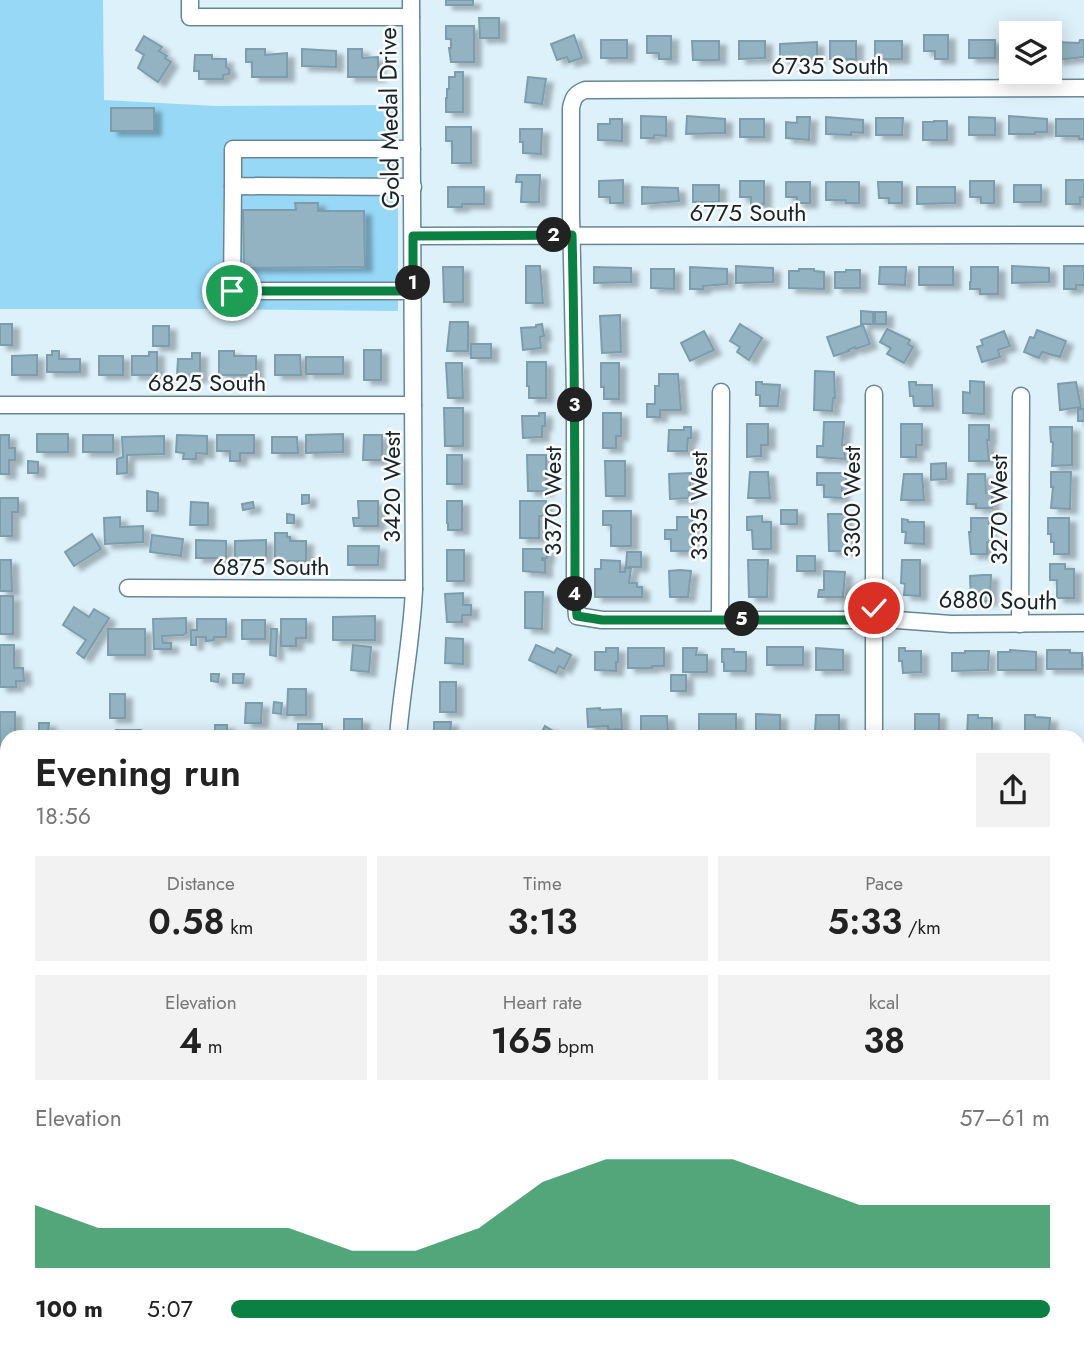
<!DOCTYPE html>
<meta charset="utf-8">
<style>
body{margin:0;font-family:Jost,sans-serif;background:#f2f2f2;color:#222;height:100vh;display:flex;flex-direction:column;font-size:26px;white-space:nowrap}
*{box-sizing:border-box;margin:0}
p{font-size:23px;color:#767676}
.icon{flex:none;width:38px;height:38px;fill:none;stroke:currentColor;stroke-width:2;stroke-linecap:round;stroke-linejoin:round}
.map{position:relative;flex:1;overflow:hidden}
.sheet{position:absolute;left:0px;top:730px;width:1085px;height:621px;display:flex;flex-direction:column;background:#fff;border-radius:21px 21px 0 0;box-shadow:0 4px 18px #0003}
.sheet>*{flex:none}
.buttons{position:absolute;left:999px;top:21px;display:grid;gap:14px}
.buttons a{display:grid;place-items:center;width:63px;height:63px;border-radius:0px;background:#fff;box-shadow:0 4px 18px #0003;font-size:35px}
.pin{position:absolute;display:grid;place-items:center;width:60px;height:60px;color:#fff;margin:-30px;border:4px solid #fff;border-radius:50%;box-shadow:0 2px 7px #0007}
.km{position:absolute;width:35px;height:35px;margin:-18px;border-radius:50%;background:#222;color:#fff;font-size:19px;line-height:35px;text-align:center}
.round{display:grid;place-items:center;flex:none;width:74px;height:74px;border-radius:0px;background:#f2f2f2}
.summary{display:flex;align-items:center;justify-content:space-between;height:119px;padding:0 35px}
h1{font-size:38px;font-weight:600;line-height:52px}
.metrics{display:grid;grid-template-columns:repeat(3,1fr);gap:10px;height:119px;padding:7px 35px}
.metrics div{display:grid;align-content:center;border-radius:0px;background:#f2f2f2;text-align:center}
.metrics b{font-size:35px;font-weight:600}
.metrics small{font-size:19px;font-weight:400}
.metrics p{font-size:19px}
.chart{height:196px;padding:14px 35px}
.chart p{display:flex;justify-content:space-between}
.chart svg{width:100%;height:126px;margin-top:7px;fill:#0b8043;opacity:.7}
ul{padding:0 35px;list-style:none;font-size:23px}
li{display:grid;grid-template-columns:112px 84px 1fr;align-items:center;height:52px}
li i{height:18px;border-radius:9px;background:#0b8043}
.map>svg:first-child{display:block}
.green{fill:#97d8f6}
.building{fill:#93b3c2;stroke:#7d9dac;stroke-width:2;filter:url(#shadow)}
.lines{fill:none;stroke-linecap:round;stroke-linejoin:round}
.minor-casing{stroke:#688795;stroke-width:19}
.major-casing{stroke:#d1d3d4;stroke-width:24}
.highway-casing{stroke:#d1d3d4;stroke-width:28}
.minor{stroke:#fff;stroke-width:16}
.major{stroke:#8ecae2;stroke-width:21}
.highway{stroke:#42a6cf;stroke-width:24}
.route-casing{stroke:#fff;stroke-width:14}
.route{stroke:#0b8043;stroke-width:9}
.labels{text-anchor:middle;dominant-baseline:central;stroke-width:5;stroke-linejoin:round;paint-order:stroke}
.street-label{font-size:24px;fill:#172429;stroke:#fbfbfb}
</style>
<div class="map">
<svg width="1084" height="1350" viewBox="0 0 1084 1350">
<defs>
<filter id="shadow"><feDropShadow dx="7" dy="4.5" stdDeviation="2" flood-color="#0004"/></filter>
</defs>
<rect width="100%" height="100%" fill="#ddf1fb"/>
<g class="green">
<polygon points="0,0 103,0 104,100 216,106 398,105 398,311 215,309 0,309"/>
<polygon points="1078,1090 1084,1090 1084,1350 766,1350 766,1344 1078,1344"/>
</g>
<g class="building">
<rect x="446" y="0" width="27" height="5"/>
<polygon points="479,18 499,18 499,38 480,38"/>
<polygon points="446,26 474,26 474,62 451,62 449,48 451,48 451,39 446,39"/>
<polygon points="574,35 582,58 569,62 567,57 557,60 551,44"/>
<polygon points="924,35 948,35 948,59 935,59 935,51 924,51"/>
<polygon points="144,36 162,47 159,51 167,56 165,58 171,62 158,82 138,68 144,55 136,50"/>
<polygon points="647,36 671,36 671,59 659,59 659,53 647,53"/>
<rect x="601" y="40" width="26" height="18"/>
<rect x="969" y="40" width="26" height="18"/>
<polygon points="1080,40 1084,40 1084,57 1056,60 1056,42 1079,43"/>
<polygon points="692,41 719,41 719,60 693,60"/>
<polygon points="739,41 765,41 765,58 739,59"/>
<rect x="830" y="41" width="26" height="18"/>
<rect x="875" y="41" width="27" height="18"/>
<rect x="1009" y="41" width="3" height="18"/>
<polygon points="817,42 817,60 780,58 780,44"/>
<polygon points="246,49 265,49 265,55 287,53 287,77 252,77 252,62 246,62"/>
<polygon points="302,49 336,51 336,67 302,66"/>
<polygon points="348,49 362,49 362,58 378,57 378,77 348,77"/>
<polygon points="195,55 212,55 212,59 226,59 226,67 229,69 229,74 223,75 223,79 199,79 199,71 194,71"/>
<polygon points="455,72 463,72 463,112 446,112 446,98 447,98 447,89 449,89 449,77 455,77"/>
<polygon points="528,77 546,79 542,104 525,102"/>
<rect x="111" y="108" width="43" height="23"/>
<polygon points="641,116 666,117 666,136 654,135 654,138 641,138"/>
<polygon points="687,116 725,119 725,133 686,134"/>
<polygon points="1009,116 1047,119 1047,132 1035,132 1035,134 1009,134"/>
<polygon points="797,117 810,117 809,140 786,138 786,122 797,123"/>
<polygon points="826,117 863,120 863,133 851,132 851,135 826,134"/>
<polygon points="969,117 995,118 995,135 969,135"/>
<polygon points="876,118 903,118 902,135 876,135"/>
<polygon points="610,119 622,119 622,141 598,140 598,124 610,124"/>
<rect x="740" y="119" width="24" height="18"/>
<polygon points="1056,119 1084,119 1084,139 1079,139 1079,136 1056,136"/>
<polygon points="934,121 947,121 947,140 923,140 923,122 934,122"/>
<polygon points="446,127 471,127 471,163 452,163 452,141 446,141"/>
<polygon points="520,129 542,129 541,154 523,153 523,142 520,142"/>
<polygon points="517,175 540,175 539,202 521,202 522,182 516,182"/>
<polygon points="623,180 623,203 610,203 610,197 599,197 599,181"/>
<polygon points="1066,180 1084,180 1084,197 1080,197 1080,204 1066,204"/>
<polygon points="740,181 764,181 764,204 751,204 751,197 740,197"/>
<polygon points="970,181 994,181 994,203 981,203 981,197 970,197"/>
<polygon points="786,182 810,182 810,203 797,203 797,197 786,197"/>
<polygon points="826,182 859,182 859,203 846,203 846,200 826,200"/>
<polygon points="878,182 902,182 902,203 889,203 889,198 879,198"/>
<rect x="693" y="185" width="26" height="17"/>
<rect x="1014" y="185" width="27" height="17"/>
<polygon points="448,187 484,187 484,204 462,204 462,207 448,207"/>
<polygon points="642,187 678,188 679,201 642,204"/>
<polygon points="917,187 955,187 955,203 917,204"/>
<polygon points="295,203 318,203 318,211 364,211 365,267 244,268 243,210 296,210"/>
<polygon points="526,266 540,266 543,303 526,303"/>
<polygon points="736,266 773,268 773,282 736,283"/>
<polygon points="1012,266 1049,268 1049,282 1012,283"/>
<polygon points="1064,266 1084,266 1084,285 1076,285 1076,289 1064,289"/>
<polygon points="443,267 463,267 463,302 444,302"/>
<polygon points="594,267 631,268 631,282 594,283"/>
<polygon points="690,267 727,269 727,284 703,286 703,289 690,289"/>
<polygon points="880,267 906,267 905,285 879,284"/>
<rect x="919" y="267" width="34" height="18"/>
<polygon points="971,267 998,267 998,294 980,294 980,289 970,289 970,282 971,282"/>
<polygon points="651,269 674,269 674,289 651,288"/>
<polygon points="799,269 814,269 814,271 824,272 824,289 789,288 789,271 799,271"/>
<polygon points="846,270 860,270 860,288 835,288 835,272 846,272"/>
<polygon points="861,311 873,312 873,324 861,324"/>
<rect x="875" y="312" width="11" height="12"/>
<polygon points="620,315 621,352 602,353 600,316"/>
<polygon points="450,322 468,322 468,351 447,351"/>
<rect x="0" y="324" width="12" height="21"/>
<polygon points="542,324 544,336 540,337 541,348 523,350 521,328 536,327 536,325"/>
<polygon points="740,324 762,338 749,360 737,352 740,347 730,341"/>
<polygon points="863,325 870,344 856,349 855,347 848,350 849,351 834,356 827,337"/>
<rect x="153" y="326" width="16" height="20"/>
<polygon points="887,329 910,340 908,344 913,347 904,363 887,354 891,348 880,342"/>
<polygon points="1037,330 1066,341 1060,357 1042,352 1039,358 1024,352 1030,337 1034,338"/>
<polygon points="704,331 714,350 690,361 681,343"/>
<polygon points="1004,331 1010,346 998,350 1000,357 982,362 977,347 983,345 981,340"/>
<rect x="471" y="344" width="20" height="14"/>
<rect x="364" y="350" width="17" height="30"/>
<polygon points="52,351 59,351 59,359 80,359 80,372 47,372 47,355 52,355"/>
<polygon points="219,351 234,351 234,356 256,356 256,375 219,375"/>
<polygon points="149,352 157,352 157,375 132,375 132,356 149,356"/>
<polygon points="192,353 200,353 200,378 177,377 178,359 192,359"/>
<polygon points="37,355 37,375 12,375 12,356"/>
<polygon points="275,355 300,355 301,375 275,375"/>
<rect x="99" y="356" width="24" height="19"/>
<rect x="306" y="357" width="37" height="17"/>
<polygon points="527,362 546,362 546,398 529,398 529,386 527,386"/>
<polygon points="446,363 462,363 463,398 448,398"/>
<polygon points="601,363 619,363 619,399 604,399 604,387 601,387"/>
<polygon points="815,371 834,372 835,398 833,398 832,411 814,410"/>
<polygon points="659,374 678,374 681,410 660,410 660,417 647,417 647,404 655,404 655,386 659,386"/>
<polygon points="970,381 984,382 984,414 963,413 963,392 970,393"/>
<polygon points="756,382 762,382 762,384 780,385 778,406 760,406 760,395 756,395"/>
<polygon points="909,382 916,382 916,385 932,385 933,406 914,406 913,396 910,396"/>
<polygon points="1076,382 1081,407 1060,410 1058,384"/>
<polygon points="444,408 463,408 463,446 445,446"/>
<rect x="1078" y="409" width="6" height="12"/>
<polygon points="539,413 545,413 545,426 542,426 542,437 523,438 522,416 539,416"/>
<polygon points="603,413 621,413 621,436 616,436 616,448 603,448"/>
<polygon points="824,422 844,422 842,445 844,445 845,459 817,457 817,446 823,446"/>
<polygon points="747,424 768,424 768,445 761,445 761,456 747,457"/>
<polygon points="901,424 922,424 922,445 916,445 916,457 901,457"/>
<polygon points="969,425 989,425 989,440 987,440 989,461 969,461"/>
<polygon points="684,427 691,427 691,438 688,438 687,451 668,451 669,430 684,430"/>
<polygon points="1050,427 1072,427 1072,465 1052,466 1053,442 1051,442"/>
<rect x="37" y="434" width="31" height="18"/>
<polygon points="343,434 343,452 306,453 306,435"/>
<polygon points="0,435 9,435 9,448 15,448 15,460 9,460 9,474 0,474"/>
<rect x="83" y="435" width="30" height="17"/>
<polygon points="177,435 207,436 207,454 196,453 196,459 183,459 184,453 176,452"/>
<polygon points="217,435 254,435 254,453 240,453 240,461 230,461 230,451 217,451"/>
<polygon points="364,435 382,435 382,460 363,460"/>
<polygon points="164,436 164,454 127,455 127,473 117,474 117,459 123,457 122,437"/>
<polygon points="272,437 297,437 298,453 272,453"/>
<rect x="447" y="455" width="15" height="29"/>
<polygon points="527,455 546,455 546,491 528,491"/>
<polygon points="28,461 38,462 38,473 28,473"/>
<polygon points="605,461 625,461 625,496 606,496"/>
<polygon points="946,463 946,479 931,480 931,464"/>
<polygon points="750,472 768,472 770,498 748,498"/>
<polygon points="1051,472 1071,472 1070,509 1051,508 1053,487 1051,487"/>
<polygon points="691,473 689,498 670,499 669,474"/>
<polygon points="817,473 846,473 846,486 842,486 842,498 824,497 824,485 817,485"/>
<polygon points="904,474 922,474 924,500 901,500"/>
<polygon points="968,474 985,474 986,493 992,493 992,508 976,508 976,504 967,504"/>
<polygon points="147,491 158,493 158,511 147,511"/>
<polygon points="302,495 309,495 309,503 302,504"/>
<polygon points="0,498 18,498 18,512 12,512 12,536 0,536"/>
<polygon points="358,501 378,501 378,526 354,526 353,518 359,518"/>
<polygon points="447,501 462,501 462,530 448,530 448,523 447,523"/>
<polygon points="520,501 546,501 545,516 539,516 539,538 520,538"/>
<polygon points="191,502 208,503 208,525 190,525"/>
<polygon points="253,502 254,508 243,510 242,504"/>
<rect x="781" y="510" width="16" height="14"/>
<polygon points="603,511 631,511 631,546 611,546 611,525 603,525"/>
<polygon points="287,514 294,515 294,523 287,523"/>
<polygon points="828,514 846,514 846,551 829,551"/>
<polygon points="762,516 762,522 771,522 771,549 753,549 752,530 747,530 747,517"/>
<polygon points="120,517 120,527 143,526 143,542 105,544 104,518"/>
<polygon points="677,517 692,517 692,551 671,551 671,539 665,539 665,530 677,530"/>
<polygon points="971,518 989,518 989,542 987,542 987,554 971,554 969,532 971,532"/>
<polygon points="1048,518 1069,518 1069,554 1054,554 1054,542 1051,542 1051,534 1048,534"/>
<polygon points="902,519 908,520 908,522 924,522 924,544 905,543 906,532 902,532"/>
<polygon points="275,533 287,533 287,537 290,537 290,541 306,541 306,561 275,561"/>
<polygon points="92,534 101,549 74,566 65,552"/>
<polygon points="152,535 183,539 181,556 150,552"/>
<polygon points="196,540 226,541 226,558 196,558"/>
<polygon points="266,540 266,558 235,558 235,541"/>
<polygon points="348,546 379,546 378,565 348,565"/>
<polygon points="523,549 547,549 547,558 542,558 542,560 545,560 545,573 523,571"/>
<rect x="447" y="550" width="17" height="31"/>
<polygon points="627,552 641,552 641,567 626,567"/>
<rect x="797" y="556" width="18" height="15"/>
<polygon points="0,560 11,560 12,591 0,591"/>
<polygon points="601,560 620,561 620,572 625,572 625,568 631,568 629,583 637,583 637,587 642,587 642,597 595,597 595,569 601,569"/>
<polygon points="748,560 768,560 767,597 749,597"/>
<polygon points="902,560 920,560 920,596 904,595 905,584 901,583"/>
<polygon points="1050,564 1065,564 1065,569 1074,569 1074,598 1057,598 1057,580 1050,580"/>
<polygon points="680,570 691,571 688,597 670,597 669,571"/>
<polygon points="824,571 845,572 843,597 818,597 819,590 824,590"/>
<polygon points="983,575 991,575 990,601 971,601 970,576"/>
<polygon points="525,592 543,592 542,629 525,628"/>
<polygon points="463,593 463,605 471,605 471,615 462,615 462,622 447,622 445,594"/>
<rect x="0" y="596" width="13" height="38"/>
<polygon points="74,607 89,617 94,609 109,618 84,658 77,653 86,640 63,625"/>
<polygon points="375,616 375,640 333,640 333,617"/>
<polygon points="186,618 186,633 183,635 162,636 163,643 171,643 171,649 154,649 153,619"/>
<polygon points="197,619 226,619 226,637 214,637 214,640 206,641 206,637 196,637 196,645 191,645 191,630 197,630"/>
<polygon points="281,619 306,619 306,638 296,638 296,646 281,646"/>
<rect x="242" y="620" width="23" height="19"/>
<rect x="108" y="629" width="37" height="26"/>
<polygon points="271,629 277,629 276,656 270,655"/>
<polygon points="446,638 463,639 463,664 445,663"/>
<polygon points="0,645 14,645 14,668 23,668 24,681 16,681 16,687 0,687"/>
<polygon points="353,645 371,647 369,672 351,670"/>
<polygon points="536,645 554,653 557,648 571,655 564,669 559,666 556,673 529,660"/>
<rect x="767" y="647" width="36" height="18"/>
<polygon points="606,648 618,648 618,662 616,662 616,671 595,670 595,652 606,652"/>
<polygon points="628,648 664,648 664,666 652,666 652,668 628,668"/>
<polygon points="683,648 697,648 696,655 707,655 707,672 683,672"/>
<polygon points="816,648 843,650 843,670 816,670"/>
<polygon points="899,648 905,648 905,651 921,651 921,672 903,673 902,661 899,661"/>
<polygon points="722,649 734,649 734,652 746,652 746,671 724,671 724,662 722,662"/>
<polygon points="1010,650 1036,652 1036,670 998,670 998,652 1010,652"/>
<polygon points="1047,650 1070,650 1070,653 1082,653 1082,669 1047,669"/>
<polygon points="965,651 989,651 988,670 952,671 952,653 965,653"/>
<polygon points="211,674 219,674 218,682 211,681"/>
<polygon points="233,674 244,674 243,683 233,683"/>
<rect x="671" y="675" width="15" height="16"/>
<rect x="440" y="682" width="16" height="30"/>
<polygon points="288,689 306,689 306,715 287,715"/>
<rect x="110" y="694" width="15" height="24"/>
<polygon points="274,702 282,703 281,714 273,713"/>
<polygon points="246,703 262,703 261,723 245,723"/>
<polygon points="600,708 600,710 621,709 622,729 608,730 608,726 588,727 587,709"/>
<polygon points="0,712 15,712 15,737 7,737 7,749 0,749"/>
<polygon points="699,714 736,714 736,735 711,735 711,732 699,732"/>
<polygon points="756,714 780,715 780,736 767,736 767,733 756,733"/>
<polygon points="915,714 939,714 939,736 927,736 927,731 915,731"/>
<polygon points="816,715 839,715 839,733 815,732"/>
<polygon points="968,715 978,715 978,718 992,718 992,736 967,736"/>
<polygon points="1025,715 1035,715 1035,717 1050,718 1049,736 1025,735"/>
<polygon points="641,716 667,716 668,734 641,734"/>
<rect x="344" y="719" width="18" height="18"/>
<polygon points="434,722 451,722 450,737 434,737"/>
<polygon points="39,723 49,723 48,732 63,732 63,737 31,737 31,731 39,731"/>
<polygon points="298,724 322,724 322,737 287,737 287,731 298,731"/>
<polygon points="215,725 227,725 227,732 238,732 238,737 209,737 209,731 215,731"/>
<polygon points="545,726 563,737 539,737"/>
<rect x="116" y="730" width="25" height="7"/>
<rect x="258" y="732" width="24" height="5"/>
<polygon points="73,733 103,733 104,737 73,737"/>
<rect x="161" y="733" width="31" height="4"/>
<rect x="0" y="811" width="7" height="37"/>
<rect x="1080" y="861" width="4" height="21"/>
<rect x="0" y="877" width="7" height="36"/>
<polygon points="0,922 5,922 6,959 0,959"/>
<rect x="1078" y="938" width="6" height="19"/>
<polygon points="0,967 5,967 6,995 0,996"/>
<rect x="0" y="1011" width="5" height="30"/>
<rect x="1078" y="1017" width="3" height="18"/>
<polygon points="0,1329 5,1329 6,1350 0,1350"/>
<rect x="303" y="1344" width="37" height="6"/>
<rect x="454" y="1344" width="16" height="6"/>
<polygon points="624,1344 660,1344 659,1350 623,1350"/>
<rect x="507" y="1348" width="35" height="2"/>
<polygon points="571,1348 606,1349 606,1350 571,1350"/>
</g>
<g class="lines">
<g class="minor-casing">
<g id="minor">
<polyline points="190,0 190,17 411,17"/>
<path d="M1084,88L585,90C575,94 573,98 571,108V215L575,393V591L577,616L602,620H897L951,624L1084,623"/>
<polyline points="412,149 233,149 233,186 413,187"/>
<polyline points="233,186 232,291 413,291"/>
<polyline points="413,236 1084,235"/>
<polyline points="0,405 413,405"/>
<polyline points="128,588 414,589"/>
<polyline points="720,619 721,392"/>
<polyline points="1020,624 1021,396"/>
<path d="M398,737C402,687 412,638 414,589L411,0"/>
<polyline points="874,737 874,394"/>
<polyline points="1078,765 1084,765"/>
<polyline points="0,780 7,780"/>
<polyline points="1078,907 1084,907"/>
<polyline points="0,1211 7,1225"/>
<polyline points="37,1344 37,1350"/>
<polyline points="425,1344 425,1350"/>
<polyline points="207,1350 207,1344"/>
<polyline points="756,1350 756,1344"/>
</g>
</g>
<g class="major-casing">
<g id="major">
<polyline points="1078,1072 1084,1072"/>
<polyline points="0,1094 7,1094"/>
</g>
</g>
<g class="highway-casing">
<polyline id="highway" points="0,1060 7,1061"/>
</g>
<use href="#minor" class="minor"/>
<use href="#major" class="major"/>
<use href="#highway" class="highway"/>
</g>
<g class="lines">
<g class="route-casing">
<path id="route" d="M232,291H413V236L572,235C575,353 575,472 575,591L577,616L602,620H874V608"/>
</g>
<use href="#route" class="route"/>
</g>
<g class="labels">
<g class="street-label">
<text x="830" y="65">6735 South</text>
<text transform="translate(389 118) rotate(-91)">Gold Medal Drive</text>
<text x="748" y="212">6775 South</text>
<text x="207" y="382">6825 South</text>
<text transform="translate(391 487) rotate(-90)">3420 West</text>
<text transform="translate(552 501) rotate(-90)">3370 West</text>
<text transform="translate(851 502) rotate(-90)">3300 West</text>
<text transform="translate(698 506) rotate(-90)">3335 West</text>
<text transform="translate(998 510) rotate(-90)">3270 West</text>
<text x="271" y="566">6875 South</text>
<text transform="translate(998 600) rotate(1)">6880 South</text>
</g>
</g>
</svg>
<div class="buttons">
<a><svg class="icon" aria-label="layers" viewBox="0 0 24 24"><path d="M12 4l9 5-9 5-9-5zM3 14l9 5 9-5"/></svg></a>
</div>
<div class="pin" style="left:232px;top:291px;background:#1e9e55"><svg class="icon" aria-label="arrive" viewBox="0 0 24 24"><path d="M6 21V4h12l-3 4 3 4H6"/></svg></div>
<div class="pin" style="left:874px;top:608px;background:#d93025"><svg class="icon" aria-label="check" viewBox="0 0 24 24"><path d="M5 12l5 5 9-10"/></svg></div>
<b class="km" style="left:413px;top:283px">1</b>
<b class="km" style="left:554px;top:235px">2</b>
<b class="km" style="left:575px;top:405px">3</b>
<b class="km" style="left:575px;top:594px">4</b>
<b class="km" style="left:742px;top:619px">5</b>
<section class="sheet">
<div class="summary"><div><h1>Evening run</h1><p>18:56</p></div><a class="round"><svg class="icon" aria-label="share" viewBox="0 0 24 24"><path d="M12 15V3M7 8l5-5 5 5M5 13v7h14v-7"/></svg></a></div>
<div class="metrics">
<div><p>Distance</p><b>0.58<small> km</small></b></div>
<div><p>Time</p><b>3:13</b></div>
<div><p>Pace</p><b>5:33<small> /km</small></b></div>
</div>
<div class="metrics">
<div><p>Elevation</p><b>4<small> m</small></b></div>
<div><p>Heart rate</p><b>165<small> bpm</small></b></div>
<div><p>kcal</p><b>38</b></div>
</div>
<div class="chart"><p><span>Elevation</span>57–61 m</p>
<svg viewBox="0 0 160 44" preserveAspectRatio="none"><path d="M0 44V22L10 30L20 30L30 30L40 30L50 38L60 38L70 30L80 14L90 6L100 6L110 6L120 14L130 22L140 22L150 22L160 22V44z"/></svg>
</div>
<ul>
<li><b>100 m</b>5:07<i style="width:100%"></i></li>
</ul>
</section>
</div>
